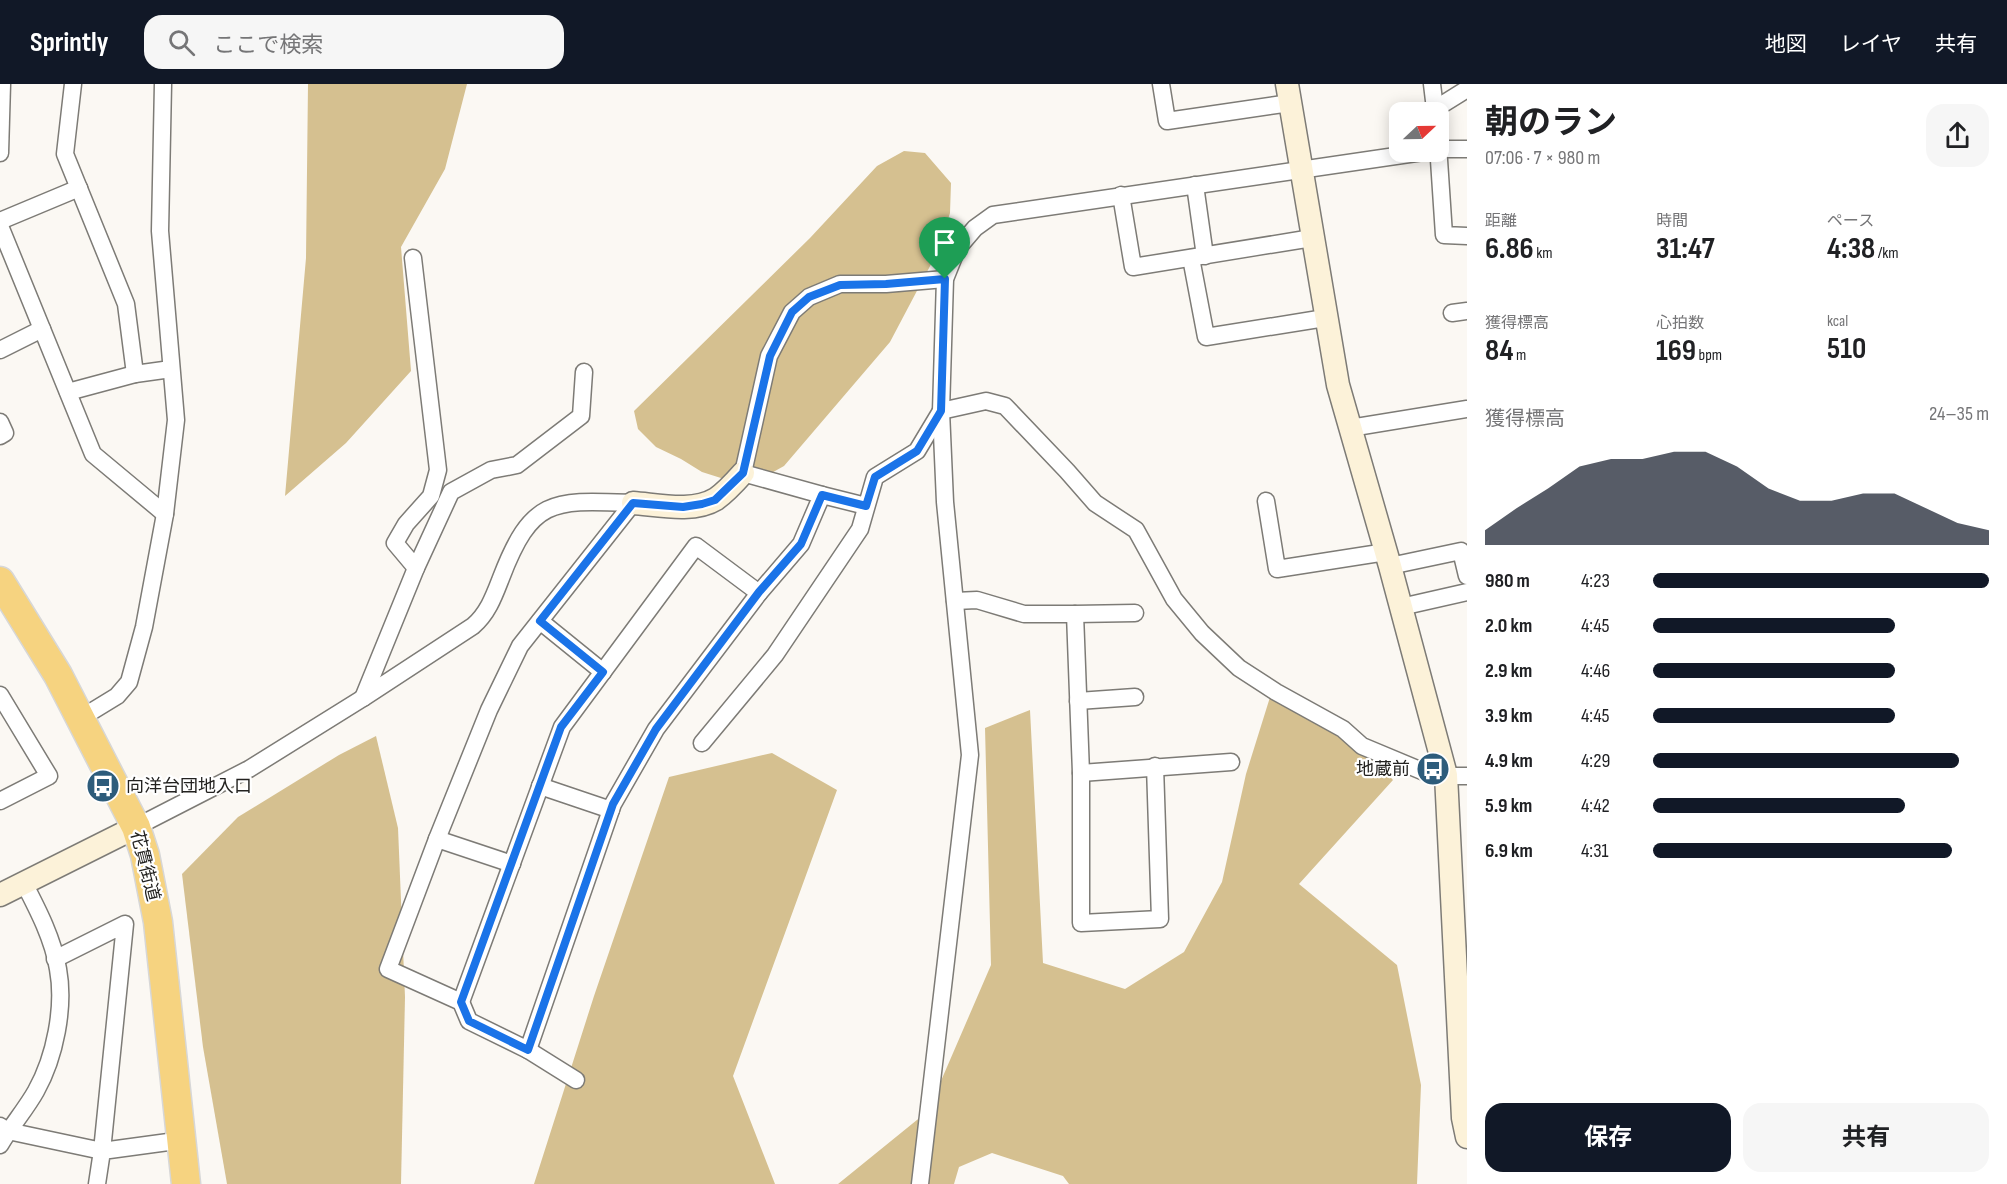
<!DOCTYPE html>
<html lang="ja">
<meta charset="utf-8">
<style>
body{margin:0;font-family:"Sofia Sans Condensed","Noto Sans JP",sans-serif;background:#f6f6f6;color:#202124;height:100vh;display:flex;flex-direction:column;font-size:22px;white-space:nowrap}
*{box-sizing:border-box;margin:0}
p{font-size:20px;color:#757577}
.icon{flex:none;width:33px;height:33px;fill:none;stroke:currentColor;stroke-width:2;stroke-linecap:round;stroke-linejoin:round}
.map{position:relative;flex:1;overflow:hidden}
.details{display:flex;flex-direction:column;background:#fff;width:540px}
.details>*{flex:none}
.needle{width:39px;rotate:68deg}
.tools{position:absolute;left:1389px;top:18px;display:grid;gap:12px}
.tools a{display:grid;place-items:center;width:60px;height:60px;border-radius:12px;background:#fff;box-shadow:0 3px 15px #0003;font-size:30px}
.pin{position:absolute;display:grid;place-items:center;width:51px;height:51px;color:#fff;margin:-62px -26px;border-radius:50% 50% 50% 0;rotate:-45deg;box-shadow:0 0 6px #0007}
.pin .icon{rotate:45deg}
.round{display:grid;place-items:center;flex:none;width:63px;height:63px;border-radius:18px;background:#f6f6f6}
.summary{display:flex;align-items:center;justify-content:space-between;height:102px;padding:0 18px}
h1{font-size:33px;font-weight:700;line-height:45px}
.figures{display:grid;grid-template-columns:repeat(3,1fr);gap:9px;height:102px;padding:6px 18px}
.figures div{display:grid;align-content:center}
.figures b{font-size:30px;font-weight:700}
.figures small{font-size:16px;font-weight:400}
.figures p{font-size:16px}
.chart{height:168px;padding:12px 18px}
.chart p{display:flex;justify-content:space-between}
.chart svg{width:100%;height:108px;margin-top:6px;fill:#111827;opacity:.7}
.action{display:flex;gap:12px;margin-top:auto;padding:12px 18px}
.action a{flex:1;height:69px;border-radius:18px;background:#111827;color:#fff;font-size:24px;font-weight:700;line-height:69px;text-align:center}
.action a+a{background:#f6f6f6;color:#202124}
ul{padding:0 18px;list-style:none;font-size:20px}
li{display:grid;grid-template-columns:96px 72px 1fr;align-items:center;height:45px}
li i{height:15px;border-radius:8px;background:#111827}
header{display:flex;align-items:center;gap:36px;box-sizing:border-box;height:84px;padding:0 30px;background:#111827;color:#fff}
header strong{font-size:28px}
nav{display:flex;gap:33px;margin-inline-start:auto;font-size:21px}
.search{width:420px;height:54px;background:#f6f6f6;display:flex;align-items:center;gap:15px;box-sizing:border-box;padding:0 21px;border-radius:18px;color:#757577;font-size:22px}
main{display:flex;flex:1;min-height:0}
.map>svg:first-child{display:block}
.forest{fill:#d5c090}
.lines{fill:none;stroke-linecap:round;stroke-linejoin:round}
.street-casing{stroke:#7d7b76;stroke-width:19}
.secondary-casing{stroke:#7d7b76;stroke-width:25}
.highway-casing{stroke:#d7d7d7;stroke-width:31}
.street{stroke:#fff;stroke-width:16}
.secondary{stroke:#fcf2d9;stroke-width:22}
.highway{stroke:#f6d380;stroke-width:28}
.route-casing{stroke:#fff;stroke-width:12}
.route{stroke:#1a73e8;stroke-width:8}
.labels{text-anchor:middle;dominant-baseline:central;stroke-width:4.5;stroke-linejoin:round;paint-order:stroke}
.poi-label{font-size:18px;fill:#232220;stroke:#fff;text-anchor:end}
.street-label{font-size:18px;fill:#232220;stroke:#fff}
</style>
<header>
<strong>Sprintly</strong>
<div class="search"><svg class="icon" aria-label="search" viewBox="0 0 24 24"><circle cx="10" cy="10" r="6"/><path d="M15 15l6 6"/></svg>ここで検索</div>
<nav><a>地図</a><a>レイヤ</a><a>共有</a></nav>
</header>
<main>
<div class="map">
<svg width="1467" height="1100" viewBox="0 0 1467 1100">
<rect width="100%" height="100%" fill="#fbf8f3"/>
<g class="forest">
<polygon points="308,0 467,0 445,85 401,163 411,287 346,359 285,412 306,174"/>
<polygon points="904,67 925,69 951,99 950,129 938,167 890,258 784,382 755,398 743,401 702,388 681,375 656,363 638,345 634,327 810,154 877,82"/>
<polygon points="1271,610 1351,650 1393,696 1299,800 1397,881 1421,1001 1417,1100 1069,1100 1063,1092 992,1069 959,1083 954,1100 838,1100 928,1027 991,881 985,644 1030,626 1043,879 1125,905 1184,868 1222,798 1246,690"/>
<polygon points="376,652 398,744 405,913 401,1100 227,1100 203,963 182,790 238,733 339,671"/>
<polygon points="772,669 837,706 733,992 775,1100 534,1100 594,912 669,693"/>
</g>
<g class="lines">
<g class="street-casing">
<g id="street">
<polyline points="73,0 65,70 126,220 135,290 171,285"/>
<polyline points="1161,0 1167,37 1290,19"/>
<polyline points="1432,0 1435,25"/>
<polyline points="1435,28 1435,25 1467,5"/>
<polyline points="1438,61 1444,151 1467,152"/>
<polyline points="1438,65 1467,65"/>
<polyline points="0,69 2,0"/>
<polyline points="1195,101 1205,172"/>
<polyline points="1121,111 1133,183 1312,154"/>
<polyline points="0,137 79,104"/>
<polyline points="0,142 93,370 165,430"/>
<polyline points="413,174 438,386 431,412 406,440 395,459 416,484"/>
<polyline points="1191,174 1206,253 1325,234"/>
<polyline points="1452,229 1467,227"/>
<polyline points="0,266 42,245"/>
<polyline points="68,308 135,290"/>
<polyline points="0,338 5,349 0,352"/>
<polyline points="1350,344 1467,325"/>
<polyline points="822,411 866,422"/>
<polyline points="1266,417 1277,485 1386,468"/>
<polyline points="633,419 520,562 489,626 437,755 388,885 461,918 469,937 528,966 613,720 656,645 759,509 801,460 822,411 743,389 769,272 792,228 809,213 840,200 886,200 945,195"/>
<polyline points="1390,482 1461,467 1467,492"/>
<polyline points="955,517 977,516 1024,530 1075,530 1081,689 1081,839 1160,835 1155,682"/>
<polyline points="1401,523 1467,508"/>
<polyline points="1075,530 1135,529"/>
<polyline points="540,537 603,588"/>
<polyline points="0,611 49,692 0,717"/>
<polyline points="363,614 416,484 451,408 491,386 517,381 581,332 584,288"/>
<polyline points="1078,617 1135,613"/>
<polyline points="81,634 117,612 129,598 144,543 165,430 176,336 160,147 163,0"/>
<polyline points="702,659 775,571 860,445 875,393 917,367 941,327 986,317 1005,322 1067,387 1095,419 1136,446 1174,515 1202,549 1239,584 1276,608 1343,645 1362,662 1434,692 1467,692"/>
<polyline points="1081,689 1231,678"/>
<polyline points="540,702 611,726"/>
<path d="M136,743L249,685L363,614L473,542C488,529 494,512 501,494C532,413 553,416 633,419"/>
<polyline points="437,755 512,780"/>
<polyline points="461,918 562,643 696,462 759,509"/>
<polyline points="528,966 576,996"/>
<polyline points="0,1042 8,1047 102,1067 125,840 55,875"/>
<path d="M0,1061C11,1042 26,1025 36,1007C55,973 65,923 58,885C53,855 38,826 24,799"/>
<polyline points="97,1100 102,1067 183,1056"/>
<polyline points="920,1100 970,671 945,418 941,327 945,195 957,165 975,144 993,131 1423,68"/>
</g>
</g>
<g class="secondary-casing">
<g id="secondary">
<polyline points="1287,0 1338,301 1390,482 1446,691 1463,1034 1467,1053"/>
<path d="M633,419C659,421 693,429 716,415C726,408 735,398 743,389"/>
<polyline points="0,811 136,743"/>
</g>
</g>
<g class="highway-casing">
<polyline id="highway" points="0,497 58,591 136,743 145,771 158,838 186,1100"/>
</g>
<use href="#street" class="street"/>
<use href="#secondary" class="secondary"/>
<use href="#highway" class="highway"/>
</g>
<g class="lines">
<g class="route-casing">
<polygon id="route" points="945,195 941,327 917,367 875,393 866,422 822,411 801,460 759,508 656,645 613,720 528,966 469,937 461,918 561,643 603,588 540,537 633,419 683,423 702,420 715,416 743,389 770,272 792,228 809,213 840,201 886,200"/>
</g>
<use href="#route" class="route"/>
</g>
<defs>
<g id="bus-disc" transform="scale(1.725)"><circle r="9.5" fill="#2d5c7b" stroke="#fff"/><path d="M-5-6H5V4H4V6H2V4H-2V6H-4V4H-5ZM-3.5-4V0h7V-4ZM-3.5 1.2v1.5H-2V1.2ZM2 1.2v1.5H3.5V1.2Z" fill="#fff"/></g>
</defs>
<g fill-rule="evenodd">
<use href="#bus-disc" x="1433" y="685"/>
<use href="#bus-disc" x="103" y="702"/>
</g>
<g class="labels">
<g class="poi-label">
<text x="1410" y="685">地蔵前</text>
<text x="126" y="702" text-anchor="start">向洋台団地入口</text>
</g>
<g class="street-label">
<text transform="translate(145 782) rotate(76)">花貫街道</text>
</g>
</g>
</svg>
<div class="tools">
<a><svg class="needle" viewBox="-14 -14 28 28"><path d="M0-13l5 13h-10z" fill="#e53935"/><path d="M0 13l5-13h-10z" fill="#757577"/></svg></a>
</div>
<div class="pin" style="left:945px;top:195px;background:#1e9e55"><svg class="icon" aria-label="arrive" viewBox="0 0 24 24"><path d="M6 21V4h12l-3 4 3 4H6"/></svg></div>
</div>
<section class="details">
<div class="summary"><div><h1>朝のラン</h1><p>07:06 · 7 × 980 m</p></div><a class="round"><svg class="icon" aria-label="share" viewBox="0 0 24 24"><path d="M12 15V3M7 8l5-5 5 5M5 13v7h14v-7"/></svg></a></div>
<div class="figures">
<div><p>距離</p><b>6.86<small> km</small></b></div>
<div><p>時間</p><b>31:47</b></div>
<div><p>ペース</p><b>4:38<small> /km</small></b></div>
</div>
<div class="figures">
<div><p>獲得標高</p><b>84<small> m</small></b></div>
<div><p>心拍数</p><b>169<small> bpm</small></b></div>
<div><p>kcal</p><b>510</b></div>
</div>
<div class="chart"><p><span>獲得標高</span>24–35 m</p>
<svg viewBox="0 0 160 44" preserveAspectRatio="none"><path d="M0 44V38L10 29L20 21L30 12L40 9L50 9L60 6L70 6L80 12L90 21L100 26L110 26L120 23L130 23L140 29L150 35L160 38V44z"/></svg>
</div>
<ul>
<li><b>980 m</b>4:23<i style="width:100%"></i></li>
<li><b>2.0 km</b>4:45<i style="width:72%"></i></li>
<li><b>2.9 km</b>4:46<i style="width:72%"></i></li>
<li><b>3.9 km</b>4:45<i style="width:72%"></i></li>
<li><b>4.9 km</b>4:29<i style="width:91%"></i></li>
<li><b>5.9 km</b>4:42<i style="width:75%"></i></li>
<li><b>6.9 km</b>4:31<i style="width:89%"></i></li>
</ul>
<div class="action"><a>保存</a><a>共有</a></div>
</section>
</main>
